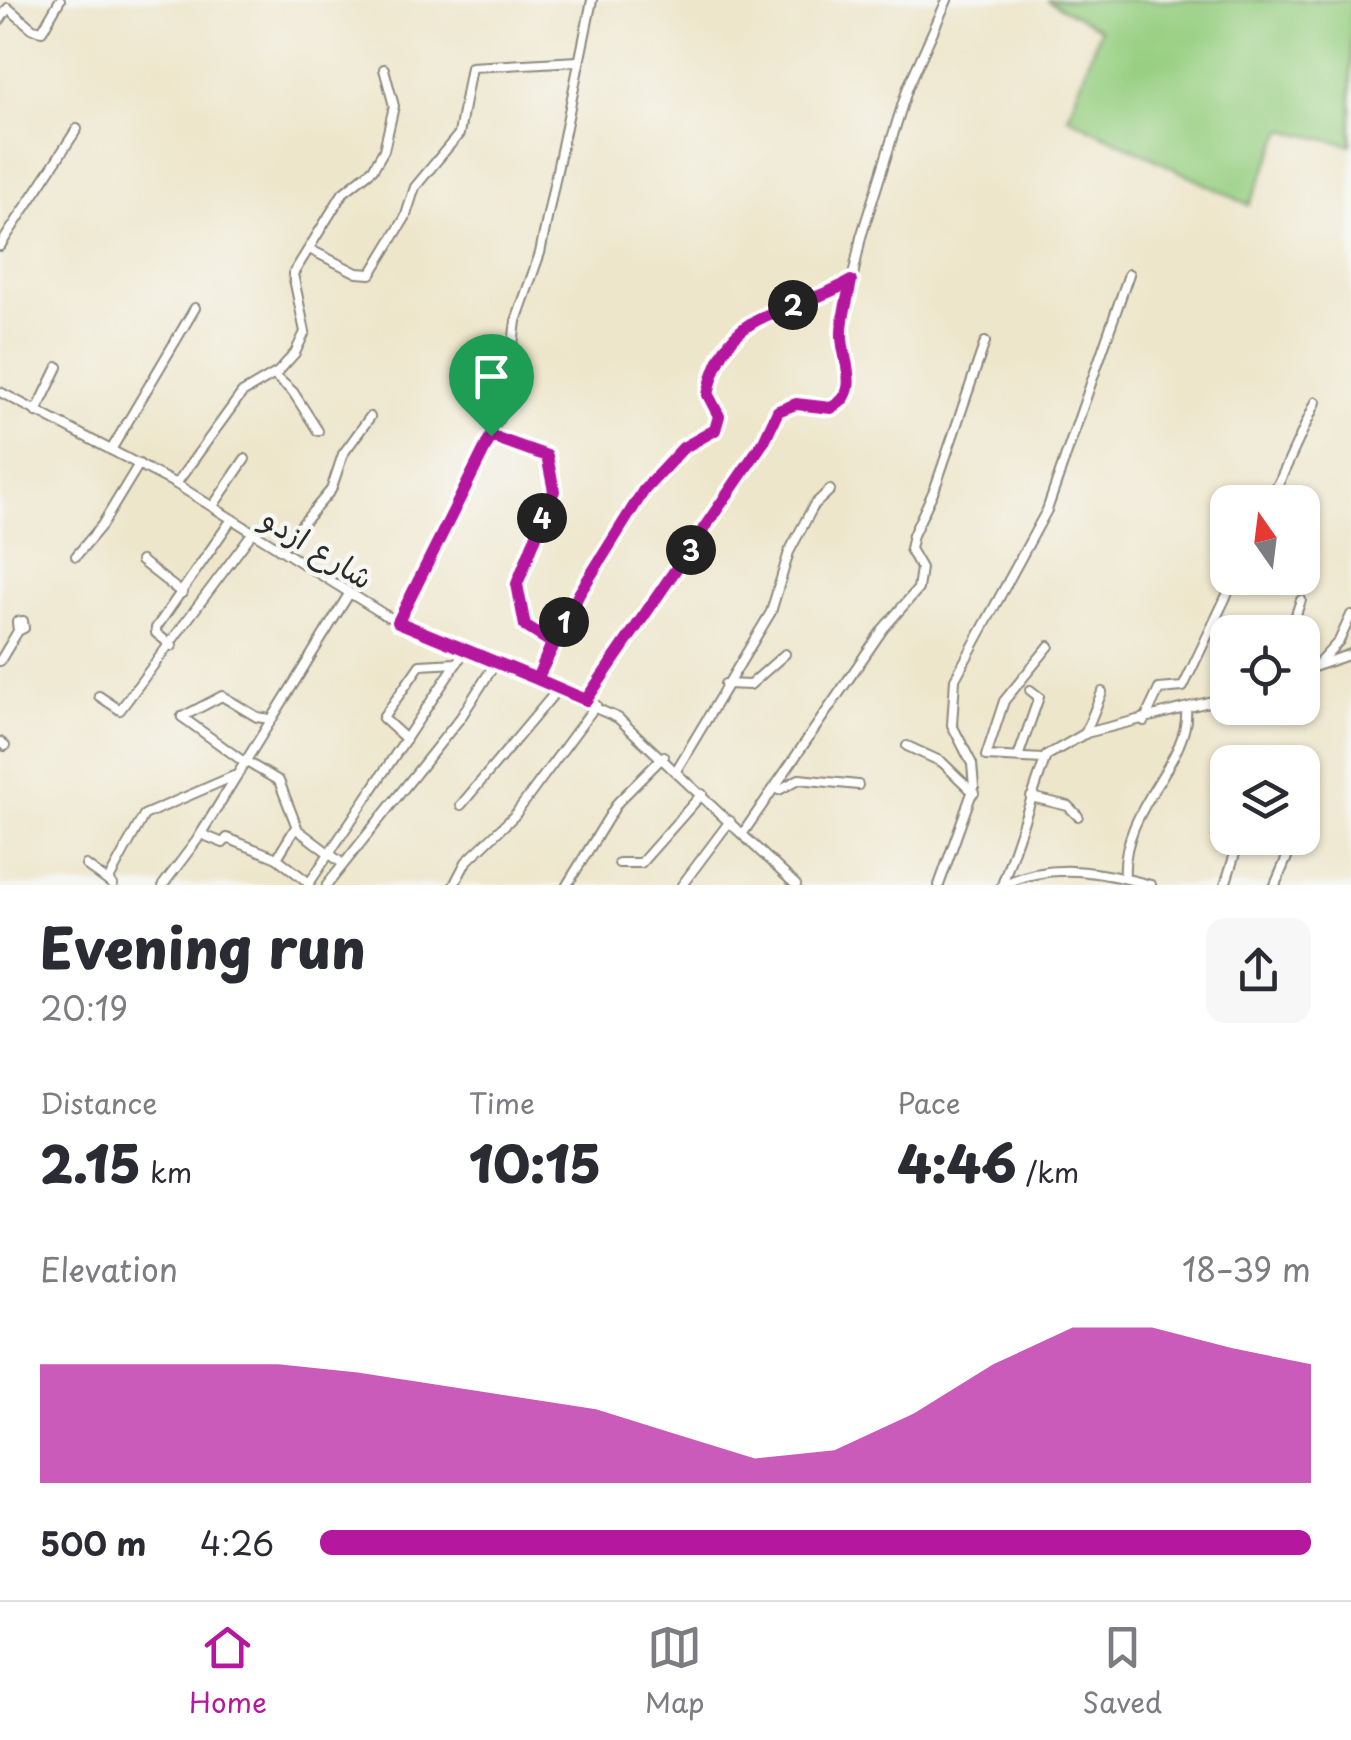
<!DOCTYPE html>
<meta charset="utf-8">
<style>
body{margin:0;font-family:"Playpen Sans","Playpen Sans Arabic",sans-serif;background:#f7f7f7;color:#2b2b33;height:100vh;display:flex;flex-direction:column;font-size:38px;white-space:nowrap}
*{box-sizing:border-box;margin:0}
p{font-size:32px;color:#7c7c81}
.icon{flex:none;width:55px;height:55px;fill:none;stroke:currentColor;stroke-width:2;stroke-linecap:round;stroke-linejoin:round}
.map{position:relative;height:885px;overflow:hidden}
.sheet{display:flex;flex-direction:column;background:#fff;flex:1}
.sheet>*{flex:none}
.needle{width:65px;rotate:346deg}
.buttons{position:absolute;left:1210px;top:485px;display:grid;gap:20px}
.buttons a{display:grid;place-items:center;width:110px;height:110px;border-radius:20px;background:#fff;box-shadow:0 2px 8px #0004;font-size:50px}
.pin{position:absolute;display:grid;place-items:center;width:85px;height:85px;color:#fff;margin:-102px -42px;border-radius:50% 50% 50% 0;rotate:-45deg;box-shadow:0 0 10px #0007}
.pin .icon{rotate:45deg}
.km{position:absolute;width:50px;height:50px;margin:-25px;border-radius:50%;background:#222;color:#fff;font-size:28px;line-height:50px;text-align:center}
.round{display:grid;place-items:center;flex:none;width:105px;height:105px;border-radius:20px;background:#f7f7f7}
.headline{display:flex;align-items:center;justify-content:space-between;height:170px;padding:0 40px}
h1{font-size:55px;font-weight:800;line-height:75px}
.stats{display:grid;grid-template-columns:repeat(3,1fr);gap:15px;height:170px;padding:10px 40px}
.stats div{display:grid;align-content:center}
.stats b{font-size:50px;font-weight:800}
.stats small{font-size:28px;font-weight:400}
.stats p{font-size:28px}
.chart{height:280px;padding:20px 40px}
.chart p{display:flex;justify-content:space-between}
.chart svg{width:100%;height:180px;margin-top:10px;fill:#b5179e;opacity:.7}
ul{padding:0 40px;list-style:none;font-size:32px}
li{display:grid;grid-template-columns:160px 120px 1fr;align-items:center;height:75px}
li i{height:25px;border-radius:12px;background:#b5179e}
.tab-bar{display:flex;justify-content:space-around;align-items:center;height:140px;border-top:2px solid #e1e1e2;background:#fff;font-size:28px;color:#7c7c81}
.tab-bar a{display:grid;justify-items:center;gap:5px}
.tab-bar .current{color:#b5179e}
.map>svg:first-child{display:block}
.green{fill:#97cf81;stroke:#617d56;stroke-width:2.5}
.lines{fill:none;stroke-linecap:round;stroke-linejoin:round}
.minor-casing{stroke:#8c887b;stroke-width:12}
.minor{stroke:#fff;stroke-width:8}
.route-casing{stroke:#fff;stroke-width:20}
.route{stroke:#b5179e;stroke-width:12}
.labels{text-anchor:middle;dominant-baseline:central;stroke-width:9;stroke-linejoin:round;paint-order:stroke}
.street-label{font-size:30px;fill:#2b2b2b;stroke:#f6f6f2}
</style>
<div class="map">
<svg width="1351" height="885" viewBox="0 0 1351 885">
<rect width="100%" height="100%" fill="#f6f6f2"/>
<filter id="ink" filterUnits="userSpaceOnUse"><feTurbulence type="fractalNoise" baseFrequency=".01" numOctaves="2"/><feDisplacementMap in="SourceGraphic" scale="20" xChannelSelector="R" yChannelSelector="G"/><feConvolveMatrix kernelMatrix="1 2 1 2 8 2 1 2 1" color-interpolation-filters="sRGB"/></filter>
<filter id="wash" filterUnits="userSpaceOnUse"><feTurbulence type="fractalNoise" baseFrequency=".0048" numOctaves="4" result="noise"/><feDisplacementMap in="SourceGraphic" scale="40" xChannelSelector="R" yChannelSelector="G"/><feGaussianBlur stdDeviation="2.25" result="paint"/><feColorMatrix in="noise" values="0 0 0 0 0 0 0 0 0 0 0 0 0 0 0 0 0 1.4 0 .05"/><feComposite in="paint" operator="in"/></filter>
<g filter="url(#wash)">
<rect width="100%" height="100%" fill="#eee6cb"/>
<polygon class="green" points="1047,0 1351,0 1351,145 1283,130 1249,205 1068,117 1100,29"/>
</g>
<g filter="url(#ink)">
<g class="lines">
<g class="minor-casing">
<g id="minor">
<polyline points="0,20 8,8 33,29 42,31 60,0"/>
<polyline points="0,246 77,129"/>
<polyline points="309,249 357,273 371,274 405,218 415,187 459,134 471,67 578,61"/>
<polyline points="274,375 293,392 318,431"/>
<polyline points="0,392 176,484 385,615 618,718 796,885"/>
<polyline points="36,412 58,367"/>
<polyline points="491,436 543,452 554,491 517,583 525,625 552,643"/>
<polyline points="111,450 195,308"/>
<polyline points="176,484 242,393 278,372 295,353 305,332 293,274 343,193 373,169 384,150 394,106 384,69"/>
<polyline points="1270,502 1316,402"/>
<polyline points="213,506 245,459"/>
<polyline points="280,550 331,490 343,454 370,417"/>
<polyline points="76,556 102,525 139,464"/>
<polyline points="141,561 182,593"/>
<polyline points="398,622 505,406 516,321 540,253 592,0"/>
<polyline points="1290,632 1301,600"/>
<polyline points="172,646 156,633 156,628 232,519"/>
<polyline points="0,661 18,631 17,622 23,621 24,628 18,631"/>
<polyline points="1317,665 1339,641 1351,615"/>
<polyline points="1302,671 1351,654"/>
<path d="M537,679L592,571L644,490L683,448L715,430L719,416L708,395C727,303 784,319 851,281"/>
<polyline points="725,684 750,685 785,654"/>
<polyline points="99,696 120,710 253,532"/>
<polyline points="587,700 764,441 777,411 797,404 831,408 843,399 850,375 841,335 861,237 908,87 947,0"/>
<polyline points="182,717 222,696 257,717 270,719"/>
<polyline points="182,717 244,762"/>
<polyline points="1144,721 1159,689 1183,687 1235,578"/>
<polyline points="1085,734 1102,692"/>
<polyline points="406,739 383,718 420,665 457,663"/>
<polyline points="0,742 5,746"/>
<polyline points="907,746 942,762 974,793"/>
<polyline points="1018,757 1039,697 1030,690"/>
<polyline points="1043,759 986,756 1004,701 1049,646"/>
<polyline points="245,761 279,781 298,830 343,864"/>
<polyline points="677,769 771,612 789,552 814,505 830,490"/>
<polyline points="779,790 799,779 858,785"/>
<polyline points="1031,797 1068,806 1078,816"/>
<polyline points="461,805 559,688"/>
<polyline points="743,833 883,629 918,589 921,568 910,549 913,535 935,488 985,342"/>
<polyline points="201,834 223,843 227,838 277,858 309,883"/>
<polyline points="277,858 296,827"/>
<polyline points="619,863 641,863 702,794"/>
<polyline points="86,865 113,885"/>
<path d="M1125,878C1120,809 1191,761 1186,709"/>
<polyline points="108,881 144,815 234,776"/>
<polyline points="163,885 197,840 349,594"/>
<polyline points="308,885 466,649"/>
<polyline points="327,885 461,717 496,662"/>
<polyline points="454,885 466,862 514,816 596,705"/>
<polyline points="567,885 618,802 664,756"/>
<polyline points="682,885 730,821"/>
<polyline points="939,885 974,787 972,764 952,725 955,679 1047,510 1129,274"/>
<polyline points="1002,885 1046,756 1086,733 1228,697"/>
<path d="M1003,885C1052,861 1102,872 1151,885"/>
<polyline points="1225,885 1240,838"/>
<polyline points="1275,885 1291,848"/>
</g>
</g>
<use href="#minor" class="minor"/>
</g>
</g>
<g class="lines" filter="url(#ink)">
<g class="route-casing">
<path id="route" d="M491,436L398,622L537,679L579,594L644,490L683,448L715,430L719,416L708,395C726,303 785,319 851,281C848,299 841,318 842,336C842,360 863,393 831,408L796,404L778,411L764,441L586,700L537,679L552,643L525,626L517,584L554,491L547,456L491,436"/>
</g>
<use href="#route" class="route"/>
</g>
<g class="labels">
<g class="street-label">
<text transform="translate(318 547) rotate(32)">شارع ازدو</text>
</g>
</g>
</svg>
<div class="buttons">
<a><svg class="needle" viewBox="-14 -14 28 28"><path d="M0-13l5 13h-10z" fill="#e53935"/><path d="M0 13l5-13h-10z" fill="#7c7c81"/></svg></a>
<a><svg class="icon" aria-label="locate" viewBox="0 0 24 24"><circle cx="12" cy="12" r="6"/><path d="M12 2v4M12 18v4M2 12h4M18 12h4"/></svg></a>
<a><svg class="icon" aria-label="layers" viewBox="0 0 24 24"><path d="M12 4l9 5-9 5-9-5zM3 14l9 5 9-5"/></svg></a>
</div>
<div class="pin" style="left:491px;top:436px;background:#1e9e55"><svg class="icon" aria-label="arrive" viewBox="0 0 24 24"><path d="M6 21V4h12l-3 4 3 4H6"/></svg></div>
<b class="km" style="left:564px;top:622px">1</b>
<b class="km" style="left:793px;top:305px">2</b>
<b class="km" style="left:691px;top:550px">3</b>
<b class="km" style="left:542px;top:518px">4</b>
</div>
<section class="sheet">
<div class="headline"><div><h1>Evening run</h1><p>20:19</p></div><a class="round"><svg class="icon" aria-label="share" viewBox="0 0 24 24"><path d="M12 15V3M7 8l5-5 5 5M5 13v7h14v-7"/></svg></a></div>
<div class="stats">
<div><p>Distance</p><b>2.15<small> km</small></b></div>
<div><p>Time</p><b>10:15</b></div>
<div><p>Pace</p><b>4:46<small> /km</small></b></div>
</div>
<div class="chart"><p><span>Elevation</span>18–39 m</p>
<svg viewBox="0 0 160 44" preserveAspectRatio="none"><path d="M0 44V15L10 15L20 15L30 15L40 17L50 20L60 23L70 26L80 32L90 38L100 36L110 27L120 15L130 6L140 6L150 11L160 15V44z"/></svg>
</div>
<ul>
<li><b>500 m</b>4:26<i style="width:100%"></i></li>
</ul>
</section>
<nav class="tab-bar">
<a class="current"><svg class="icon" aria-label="home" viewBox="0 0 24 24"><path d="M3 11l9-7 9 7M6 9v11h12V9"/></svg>Home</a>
<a><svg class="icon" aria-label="map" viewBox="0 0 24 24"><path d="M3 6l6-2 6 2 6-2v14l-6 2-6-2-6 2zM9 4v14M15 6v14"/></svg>Map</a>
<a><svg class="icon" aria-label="saved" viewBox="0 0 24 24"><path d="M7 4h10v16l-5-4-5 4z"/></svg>Saved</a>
</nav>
